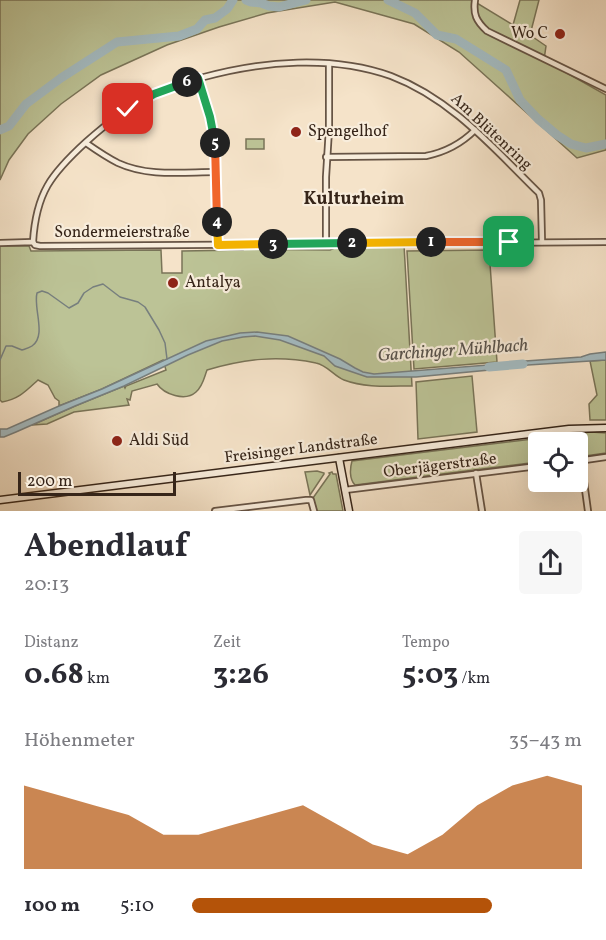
<!DOCTYPE html>
<html lang="de">
<meta charset="utf-8">
<style>
body{margin:0;font-family:Vollkorn,serif;background:#f7f7f7;color:#2b2b33;height:100vh;display:flex;flex-direction:column;font-size:22px;white-space:nowrap}
*{box-sizing:border-box;margin:0}
p{font-size:20px;color:#7c7c81}
.icon{flex:none;width:33px;height:33px;fill:none;stroke:currentColor;stroke-width:2;stroke-linecap:round;stroke-linejoin:round}
.map{position:relative;height:511px;overflow:hidden}
.drawer{display:flex;flex-direction:column;background:#fff;flex:1}
.drawer>*{flex:none}
.controls{position:absolute;left:528px;top:432px;display:grid;gap:12px}
.controls a{display:grid;place-items:center;width:60px;height:60px;border-radius:6px;background:#fff;box-shadow:0 6px 24px #0002;font-size:30px}
.scale{position:absolute;left:18px;bottom:15px;width:158px;box-sizing:border-box;padding-left:6px;border:3px solid #362519;border-top:0;font-size:16px;line-height:21px;white-space:nowrap;color:#362519;-webkit-text-stroke:4px #f8eddc;paint-order:stroke}
.pin{position:absolute;display:grid;place-items:center;width:51px;height:51px;color:#fff;margin:-26px;border-radius:12px;box-shadow:0 3px 9px #0006}
.km{position:absolute;width:30px;height:30px;margin:-15px;border-radius:50%;background:#222;color:#fff;font-size:16px;line-height:30px;text-align:center}
.round{display:grid;place-items:center;flex:none;width:63px;height:63px;border-radius:6px;background:#f7f7f7}
.headline{display:flex;align-items:center;justify-content:space-between;height:102px;padding:0 24px}
h1{font-size:33px;font-weight:700;line-height:45px}
.metrics{display:grid;grid-template-columns:repeat(3,1fr);gap:9px;height:102px;padding:6px 24px}
.metrics div{display:grid;align-content:center}
.metrics b{font-size:30px;font-weight:700}
.metrics small{font-size:16px;font-weight:400}
.metrics p{font-size:16px}
.chart{height:168px;padding:12px 24px}
.chart p{display:flex;justify-content:space-between}
.chart svg{width:100%;height:108px;margin-top:6px;fill:#b45309;opacity:.7}
ul{padding:0 24px;list-style:none;font-size:20px}
li{display:grid;grid-template-columns:96px 72px 1fr;align-items:center;height:45px}
li i{height:15px;border-radius:8px;background:#b45309}
.map>svg:first-child{display:block}
.green{fill:#bcc396;stroke:#797458;stroke-width:1.5}
.water{fill:#a3bbc2;stroke:#777f7e;stroke-width:1.5}
.lines{fill:none;stroke-linecap:round;stroke-linejoin:round}
.stream{stroke:#777f7e;stroke-width:1.5}
.river{stroke:#a3bbc2;stroke-width:9}
.minor-casing{stroke:#665445;stroke-width:8}
.secondary-casing{stroke:#362519;stroke-width:9}
.minor{stroke:#f8eddc;stroke-width:4.5}
.secondary{stroke:#f8eddc;stroke-width:6}
.split-1-casing{stroke:#fff;stroke-width:12}
.split-2-casing{stroke:#fff;stroke-width:12}
.split-3-casing{stroke:#fff;stroke-width:12}
.split-4-casing{stroke:#fff;stroke-width:12}
.split-5-casing{stroke:#fff;stroke-width:12}
.split-6-casing{stroke:#fff;stroke-width:12}
.split-7-casing{stroke:#fff;stroke-width:12}
.split-1{stroke:#f0652b;stroke-width:8}
.split-2{stroke:#f5b400;stroke-width:8}
.split-3{stroke:#22a559;stroke-width:8}
.split-4{stroke:#f5b400;stroke-width:8}
.split-5{stroke:#f0652b;stroke-width:8}
.split-6{stroke:#22a559;stroke-width:8}
.split-7{stroke:#22a559;stroke-width:8}
.poi-dot{fill:#8f2418;stroke:#f8eddc;stroke-width:2}
.labels{text-anchor:middle;dominant-baseline:central;stroke-width:4.5;stroke-linejoin:round;paint-order:stroke}
.poi-label{font-size:16px;fill:#362519;stroke:#f8eddc;text-anchor:start}
.street-label{font-size:16px;fill:#362519;stroke:#f8eddc}
.neighbourhood-label{font-size:18px;font-weight:bold;fill:#362519;stroke:#f8eddc}
.water-label{font-size:18px;font-style:italic;fill:#57524c;stroke:#f8eddc}
</style>
<div class="map">
<svg width="606" height="511" viewBox="0 0 606 511">
<rect width="100%" height="100%" fill="#f5e3c9"/>
<filter id="stains"><feTurbulence type="fractalNoise" baseFrequency=".00333" numOctaves="4"/><feColorMatrix values="0 0 0 0 .2 0 0 0 0 .09 0 0 0 0 .02 0 0 0 .5 -.17"/></filter>
<radialGradient id="worn" r=".72"><stop offset=".6" stop-color="#630" stop-opacity="0"/><stop offset="1" stop-color="#630" stop-opacity=".3"/></radialGradient>
<g class="green">
<polygon points="0,0 472,0 513,25 520,0 539,0 530,35 546,46 544,60 606,95 606,150 577,158 459,52 414,24 335,2 267,13 219,27 167,45 101,75 61,104 28,134 9,160 0,180"/>
<rect x="246" y="139" width="18" height="10"/>
<path d="M342,245H404L412,386C389,386 365,388 344,380C334,376 327,365 316,363C277,355 245,359 207,370C204,378 203,386 196,392C185,402 164,394 157,384L132,391L130,400L127,399L129,405L74,412L47,424L32,425L75,406L124,386L125,388L126,386L166,370L163,360L102,389L59,406V401L55,398L48,385L38,380C26,391 19,399 2,402L0,400V246H29L31,251L161,250L162,273H182V251L243,250V249L330,250Z"/>
<polygon points="489,250 497,362 414,369 407,251"/>
<polygon points="606,360 606,420 590,420 589,404 597,395 590,361"/>
<polygon points="472,376 477,432 418,439 416,382"/>
<path d="M591,432L606,433V453L578,457V442H538V462L355,485C349,479 350,468 352,461Z"/>
<polygon points="317,471 324,473 324,474 310,495 305,472"/>
<polygon points="332,472 333,474 336,474 343,511 317,511 313,498 330,474 329,473"/>
</g>
<g class="water">
<polygon points="257,332 288,336 340,359 355,368 363,372 374,374 500,364 500,369 416,377 367,377 335,366 324,356 280,340 255,336 243,337 222,341 188,355 124,386 75,406 16,432 4,437 0,437 0,429 7,429 59,406 102,389 206,341 240,333"/>
<polygon points="606,352 606,360 528,365 512,368 512,362 581,357 590,354"/>
</g>
<g class="lines">
<path class="stream" d="M0,360L6,346H12L22,350C25,349 29,348 32,346C47,336 33,308 37,293L42,291L48,293L69,308L78,303L84,293L93,287L103,284L120,297L138,302L145,307L159,330L165,343L167,359"/>
<g class="river">
<polyline points="246,0 251,2 261,3 269,6 279,7 306,0"/>
<polyline points="388,0 415,13 437,35 456,39 506,70 520,100 538,119 557,135 571,144 586,148 606,144"/>
<polyline points="0,130 9,126 26,104 61,78 117,42 179,36 197,29 205,20 215,18 227,9 233,0"/>
<polyline points="489,367 523,364"/>
</g>
<g class="minor-casing">
<g id="minor">
<path d="M475,0C473,14 476,21 487,31L606,89"/>
<polyline points="198,78 210,117 215,148 217,245"/>
<path d="M86,143C96,150 106,157 118,163C148,177 184,172 216,172"/>
<path d="M326,157L426,156C446,152 461,144 475,130"/>
<path d="M33,242C36,193 51,174 86,142C106,124 128,107 152,95C169,86 186,82 204,77C263,61 332,55 391,76C452,99 494,149 539,193L541,200L542,242"/>
<path d="M0,243L33,242L35,245L40,246C228,244 417,242 606,242"/>
<polyline points="326,244 326,177 329,129 329,64"/>
<polyline points="581,460 588,511"/>
<polyline points="578,461 606,457"/>
<polyline points="476,473 482,511"/>
<polyline points="345,490 538,466"/>
<polyline points="215,511 306,500 311,500 314,511"/>
</g>
</g>
<g class="secondary-casing">
<g id="secondary">
<polyline points="339,458 349,511"/>
<polyline points="0,500 569,429 606,428"/>
</g>
</g>
<use href="#minor" class="minor"/>
<use href="#secondary" class="secondary"/>
</g>
<g class="lines">
<g class="split-1-casing">
<polyline id="split-1" points="431,242 509,242"/>
</g>
<g class="split-2-casing">
<polyline id="split-2" points="352,243 431,242"/>
</g>
<g class="split-3-casing">
<polyline id="split-3" points="273,244 352,243"/>
</g>
<g class="split-4-casing">
<polyline id="split-4" points="217,222 218,245 273,244"/>
</g>
<g class="split-5-casing">
<polyline id="split-5" points="215,143 217,222"/>
</g>
<g class="split-6-casing">
<polyline id="split-6" points="187,82 198,78 210,117 215,143"/>
</g>
<g class="split-7-casing">
<polyline id="split-7" points="128,109 154,94 187,82"/>
</g>
<use href="#split-1" class="split-1"/>
<use href="#split-2" class="split-2"/>
<use href="#split-3" class="split-3"/>
<use href="#split-4" class="split-4"/>
<use href="#split-5" class="split-5"/>
<use href="#split-6" class="split-6"/>
<use href="#split-7" class="split-7"/>
</g>
<g class="poi-dot">
<circle cx="560" cy="34" r="6"/>
<circle cx="296" cy="132" r="6"/>
<circle cx="173" cy="283" r="6"/>
<circle cx="117" cy="441" r="6"/>
</g>
<g class="labels">
<g class="poi-label">
<text x="548" y="34" text-anchor="end">Wo C</text>
<text x="308" y="132">Spengelhof</text>
<text x="185" y="283">Antalya</text>
<text x="129" y="441">Aldi Süd</text>
</g>
<g class="street-label">
<text transform="translate(491 132) rotate(43)">Am Blütenring</text>
<text x="122" y="233">Sondermeierstraße</text>
<text transform="translate(301 449) rotate(-7)">Freisinger Landstraße</text>
<text transform="translate(440 466) rotate(-7)">Oberjägerstraße</text>
</g>
<g class="neighbourhood-label">
<text x="354" y="199">Kulturheim</text>
</g>
<g class="water-label">
<text transform="translate(453 351) rotate(-4)">Garchinger Mühlbach</text>
</g>
</g>
<rect width="100%" height="100%" filter="url(#stains)"/>
<rect width="100%" height="100%" fill="url(#worn)"/>
</svg>
<div class="controls">
<a><svg class="icon" aria-label="locate" viewBox="0 0 24 24"><circle cx="12" cy="12" r="6"/><path d="M12 2v4M12 18v4M2 12h4M18 12h4"/></svg></a>
</div>
<div class="scale">200 m</div>
<div class="pin" style="left:509px;top:242px;background:#1e9e55"><svg class="icon" aria-label="arrive" viewBox="0 0 24 24"><path d="M6 21V4h12l-3 4 3 4H6"/></svg></div>
<div class="pin" style="left:128px;top:109px;background:#d93025"><svg class="icon" aria-label="check" viewBox="0 0 24 24"><path d="M5 12l5 5 9-10"/></svg></div>
<b class="km" style="left:431px;top:242px">1</b>
<b class="km" style="left:352px;top:243px">2</b>
<b class="km" style="left:273px;top:244px">3</b>
<b class="km" style="left:217px;top:222px">4</b>
<b class="km" style="left:215px;top:143px">5</b>
<b class="km" style="left:187px;top:82px">6</b>
</div>
<section class="drawer">
<div class="headline"><div><h1>Abendlauf</h1><p>20:13</p></div><a class="round"><svg class="icon" aria-label="share" viewBox="0 0 24 24"><path d="M12 15V3M7 8l5-5 5 5M5 13v7h14v-7"/></svg></a></div>
<div class="metrics">
<div><p>Distanz</p><b>0.68<small> km</small></b></div>
<div><p>Zeit</p><b>3:26</b></div>
<div><p>Tempo</p><b>5:03<small> /km</small></b></div>
</div>
<div class="chart"><p><span>Höhenmeter</span>35–43 m</p>
<svg viewBox="0 0 160 44" preserveAspectRatio="none"><path d="M0 44V10L10 14L20 18L30 22L40 30L50 30L60 26L70 22L80 18L90 26L100 34L110 38L120 30L130 18L140 10L150 6L160 10V44z"/></svg>
</div>
<ul>
<li><b>100 m</b>5:10<i style="width:77%"></i></li>
</ul>
</section>
